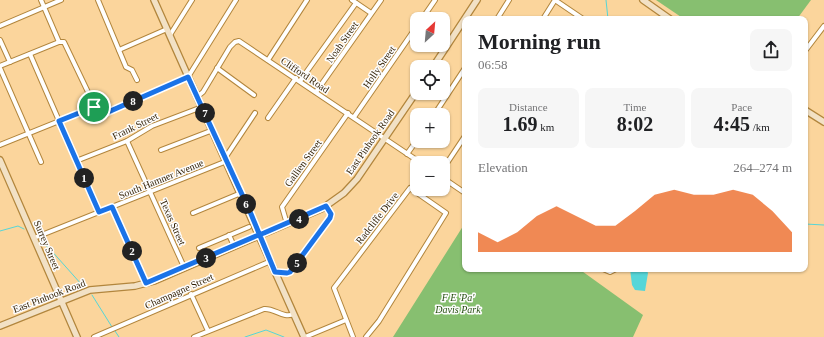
<!DOCTYPE html>
<meta charset="utf-8">
<style>
body{margin:0;font-family:Georgia,serif;background:#f6f6f6;color:#202124;height:100vh;display:flex;flex-direction:column;font-size:15px;white-space:nowrap}
*{box-sizing:border-box;margin:0}
p{font-size:13px;color:#757577}
.icon{flex:none;width:22px;height:22px;fill:none;stroke:currentColor;stroke-width:2;stroke-linecap:round;stroke-linejoin:round}
.map{position:relative;flex:1;overflow:hidden}
.sheet{position:absolute;left:462px;top:16px;width:346px;height:256px;display:flex;flex-direction:column;background:#fff;border-radius:8px;box-shadow:0 1px 3px #0004}
.sheet>*{flex:none}
.needle{width:26px;rotate:26deg}
.tools{position:absolute;left:410px;top:12px;display:grid;gap:8px}
.tools a{display:grid;place-items:center;width:40px;height:40px;border-radius:8px;background:#fff;box-shadow:0 1px 3px #0004;font-size:20px}
.pin{position:absolute;display:grid;place-items:center;width:34px;height:34px;color:#fff;margin:-17px;border:2px solid #fff;border-radius:50%;box-shadow:0 1px 4px #0007}
.km{position:absolute;width:20px;height:20px;margin:-10px;border-radius:50%;background:#222;color:#fff;font-size:11px;line-height:20px;text-align:center}
.round{display:grid;place-items:center;flex:none;width:42px;height:42px;border-radius:8px;background:#f6f6f6}
.overview{display:flex;align-items:center;justify-content:space-between;height:68px;padding:0 16px}
h1{font-size:22px;font-weight:800;line-height:30px}
.stats{display:grid;grid-template-columns:repeat(3,1fr);gap:6px;height:68px;padding:4px 16px}
.stats div{display:grid;align-content:center;border-radius:8px;background:#f6f6f6;text-align:center}
.stats b{font-size:20px;font-weight:800}
.stats small{font-size:11px;font-weight:400}
.stats p{font-size:11px}
.chart{height:112px;padding:8px 16px}
.chart p{display:flex;justify-content:space-between}
.chart svg{width:100%;height:72px;margin-top:4px;fill:#ea580c;opacity:.7}
.map>svg:first-child{display:block}
.green{fill:#87bf70}
.water{fill:#55d6d8}
.lines{fill:none;stroke-linecap:round;stroke-linejoin:round}
.stream{stroke:#55d6d8;stroke-width:1}
.street-casing{stroke:#b2863d;stroke-width:6}
.secondary-casing{stroke:#b2863d;stroke-width:8}
.street{stroke:#fff;stroke-width:4}
.secondary{stroke:#f2e1c5;stroke-width:5.5}
.route-casing{stroke:#fff;stroke-width:8}
.route{stroke:#1a73e8;stroke-width:5}
.labels{text-anchor:middle;dominant-baseline:central;stroke-width:3;stroke-linejoin:round;paint-order:stroke}
.street-label{font-size:10px;fill:#2f1d00;stroke:#fdfdfd}
.park-label{font-size:10px;font-style:italic;fill:#275011;stroke:#fdfdfd}
</style>
<div class="map">
<svg width="824" height="337" viewBox="0 0 824 337">
<rect width="100%" height="100%" fill="#fbd59c"/>
<g class="green">
<polygon points="656,0 811,0 797,19 684,19"/>
<polygon points="465,223 465,269 579,269 643,315 633,337 393,337"/>
</g>
<polygon class="water" points="630,269 646,269 648,273 645,291 635,290 632,285"/>
<g class="lines">
<g class="stream">
<polyline points="606,0 608,19"/>
<polyline points="805,224 824,225"/>
<polyline points="0,231 18,226 24,229"/>
<polyline points="39,241 49,248 82,285"/>
<polyline points="92,295 112,327"/>
<polyline points="115,331 119,337"/>
<polyline points="245,337 266,330 284,337"/>
</g>
<g class="street-casing">
<g id="street">
<polyline points="41,0 59,42"/>
<polyline points="98,0 126,67 132,70 137,80"/>
<polyline points="352,0 371,13"/>
<polyline points="555,0 583,19"/>
<polyline points="422,19 435,0"/>
<polyline points="497,19 509,0"/>
<polyline points="543,19 555,0"/>
<polyline points="0,26 61,0"/>
<polyline points="170,35 192,0"/>
<polyline points="0,40 10,62"/>
<polyline points="119,50 167,29"/>
<polyline points="805,51 824,26"/>
<polyline points="30,54 99,213"/>
<polyline points="268,60 307,0"/>
<polyline points="0,66 59,42 64,42 99,115 188,77 236,0"/>
<polyline points="0,68 41,162"/>
<polyline points="217,68 254,95"/>
<polyline points="300,81 356,3"/>
<polyline points="316,92 381,0"/>
<polyline points="197,97 203,92 230,47 235,42 239,41 421,163"/>
<polyline points="434,115 465,68"/>
<polyline points="354,117 417,26"/>
<polyline points="268,118 296,78"/>
<polyline points="127,141 184,267"/>
<polyline points="0,145 94,107"/>
<polyline points="161,150 213,130"/>
<polyline points="407,154 417,140"/>
<polyline points="225,158 255,113"/>
<polyline points="76,161 127,141 152,126 202,107"/>
<polyline points="443,169 465,136"/>
<polyline points="443,178 465,193"/>
<polyline points="112,207 146,283"/>
<polyline points="193,213 241,193"/>
<polyline points="287,224 282,207 348,113"/>
<polyline points="229,235 234,246"/>
<polyline points="34,238 227,161"/>
<polyline points="199,248 249,227"/>
<polyline points="603,269 610,272 616,269"/>
<polyline points="275,272 287,273 293,269 330,218 331,214 326,206"/>
<polyline points="191,294 208,331"/>
<polyline points="94,337 271,261"/>
<path d="M194,337L264,309C275,308 283,319 294,314"/>
<polyline points="305,337 346,320"/>
<polyline points="353,337 334,288 410,188 446,213 379,321 366,337"/>
</g>
</g>
<g class="secondary-casing">
<g id="secondary">
<polyline points="154,0 304,337"/>
<polyline points="643,0 670,19"/>
<polyline points="433,67 477,0"/>
<polyline points="805,110 824,122"/>
<polyline points="0,160 77,337"/>
<polyline points="0,326 90,290 135,286 154,281 323,208 344,193 357,179 417,91"/>
</g>
</g>
<use href="#street" class="street"/>
<use href="#secondary" class="secondary"/>
</g>
<g class="lines">
<g class="route-casing">
<path id="route" d="M94,107L59,121L99,212L112,207L146,283L256,236L264,233L326,206L331,214L330,218L290,272L287,273L275,272C267,253 259,233 251,214L188,77L99,116L94,107"/>
</g>
<use href="#route" class="route"/>
</g>
<g class="labels">
<g class="street-label">
<text transform="translate(342 42) rotate(-55)">Noah Street</text>
<text transform="translate(379 67) rotate(-55)">Holly Street</text>
<text transform="translate(305 75) rotate(34)">Clifford Road</text>
<text transform="translate(135 126) rotate(-26)">Frank Street</text>
<text transform="translate(370 142) rotate(-55)">East Pinhook Road</text>
<text transform="translate(303 163) rotate(-54)">Gallien Street</text>
<text transform="translate(161 179) rotate(-22)">South Hamner Avenue</text>
<text transform="translate(377 218) rotate(-52)">Radcliffe Drive</text>
<text transform="translate(173 222) rotate(66)">Texas Street</text>
<text transform="translate(47 245) rotate(67)">Surrey Street</text>
<text transform="translate(179 291) rotate(-24)">Champagne Street</text>
<text transform="translate(49 296) rotate(-21)">East Pinhook Road</text>
</g>
<g class="park-label">
<text x="458" y="297">F E 'Pa'<tspan x="458" dy="12">Davis Park</tspan></text>
</g>
</g>
</svg>
<div class="tools">
<a><svg class="needle" viewBox="-14 -14 28 28"><path d="M0-13l5 13h-10z" fill="#e53935"/><path d="M0 13l5-13h-10z" fill="#757577"/></svg></a>
<a><svg class="icon" aria-label="locate" viewBox="0 0 24 24"><circle cx="12" cy="12" r="6"/><path d="M12 2v4M12 18v4M2 12h4M18 12h4"/></svg></a>
<a>+</a>
<a>−</a>
</div>
<div class="pin" style="left:94px;top:107px;background:#1e9e55"><svg class="icon" aria-label="arrive" viewBox="0 0 24 24"><path d="M6 21V4h12l-3 4 3 4H6"/></svg></div>
<b class="km" style="left:84px;top:178px">1</b>
<b class="km" style="left:132px;top:251px">2</b>
<b class="km" style="left:206px;top:258px">3</b>
<b class="km" style="left:299px;top:219px">4</b>
<b class="km" style="left:297px;top:263px">5</b>
<b class="km" style="left:246px;top:204px">6</b>
<b class="km" style="left:205px;top:113px">7</b>
<b class="km" style="left:133px;top:101px">8</b>
<section class="sheet">
<div class="overview"><div><h1>Morning run</h1><p>06:58</p></div><a class="round"><svg class="icon" aria-label="share" viewBox="0 0 24 24"><path d="M12 15V3M7 8l5-5 5 5M5 13v7h14v-7"/></svg></a></div>
<div class="stats">
<div><p>Distance</p><b>1.69<small> km</small></b></div>
<div><p>Time</p><b>8:02</b></div>
<div><p>Pace</p><b>4:45<small> /km</small></b></div>
</div>
<div class="chart"><p><span>Elevation</span>264–274 m</p>
<svg viewBox="0 0 160 44" preserveAspectRatio="none"><path d="M0 44V32L10 38L20 32L30 22L40 16L50 22L60 28L70 28L80 19L90 9L100 6L110 9L120 9L130 6L140 9L150 19L160 32V44z"/></svg>
</div>
</section>
</div>
